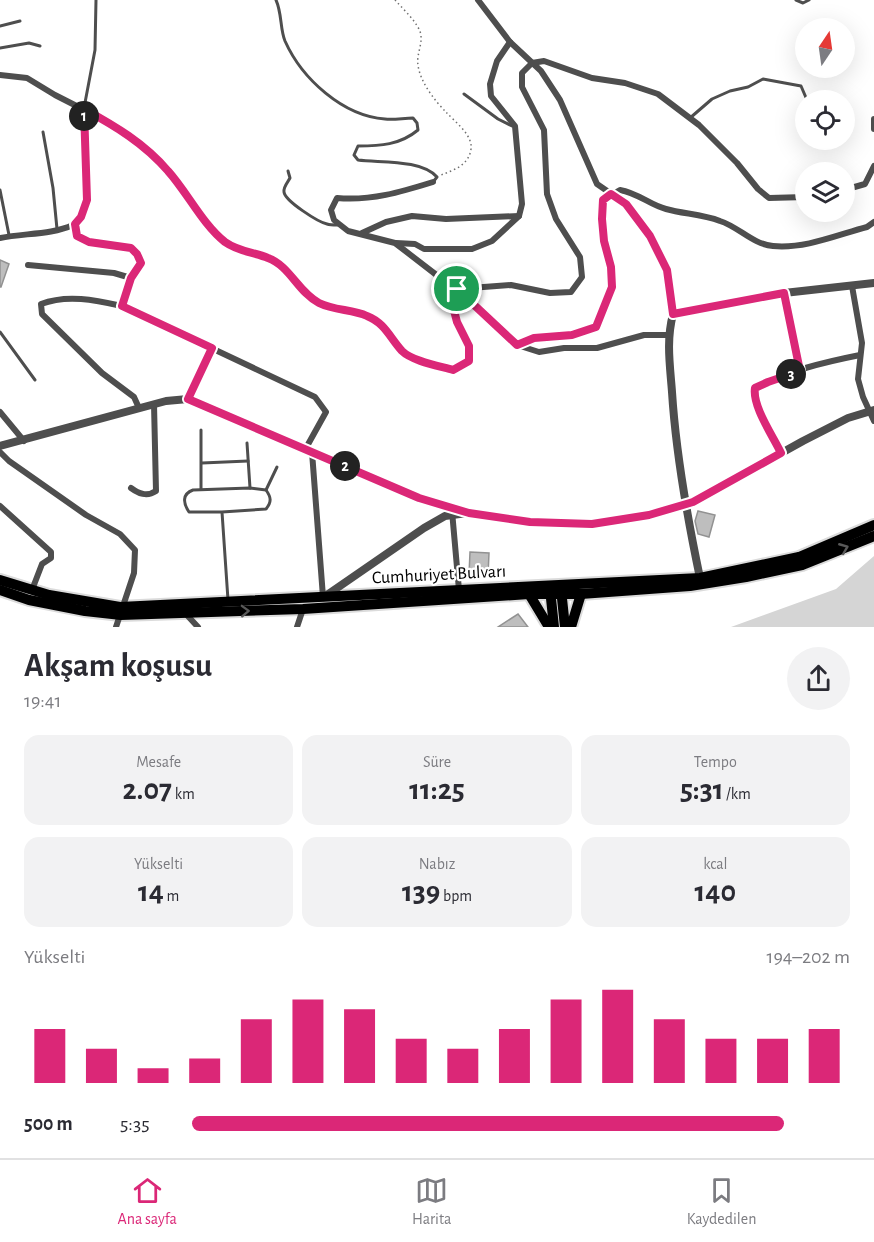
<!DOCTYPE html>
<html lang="tr">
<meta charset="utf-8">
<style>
body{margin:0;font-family:"Alegreya Sans",sans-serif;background:#f2f2f3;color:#2b2b33;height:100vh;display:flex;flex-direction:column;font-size:22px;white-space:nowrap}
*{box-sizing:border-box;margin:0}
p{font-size:20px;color:#7c7c81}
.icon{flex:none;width:33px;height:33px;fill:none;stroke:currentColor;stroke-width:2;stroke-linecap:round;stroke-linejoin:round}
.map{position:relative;height:627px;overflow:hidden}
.side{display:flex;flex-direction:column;background:#fff;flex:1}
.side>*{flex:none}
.needle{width:39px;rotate:13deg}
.controls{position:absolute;left:795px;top:18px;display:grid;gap:12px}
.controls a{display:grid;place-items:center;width:60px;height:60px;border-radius:50%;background:#fff;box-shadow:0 6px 24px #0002;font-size:30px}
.pin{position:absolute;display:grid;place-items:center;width:51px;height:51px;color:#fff;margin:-26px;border:3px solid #fff;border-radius:50%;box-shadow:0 2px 6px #0007}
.km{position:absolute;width:30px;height:30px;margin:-15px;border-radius:50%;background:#222;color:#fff;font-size:16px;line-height:30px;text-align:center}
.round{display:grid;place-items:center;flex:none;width:63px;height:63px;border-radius:32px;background:#f2f2f3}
.head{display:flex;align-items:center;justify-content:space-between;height:102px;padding:0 24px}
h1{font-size:33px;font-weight:700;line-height:45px}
.figures{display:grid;grid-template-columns:repeat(3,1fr);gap:9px;height:102px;padding:6px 24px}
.figures div{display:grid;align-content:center;border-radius:15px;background:#f2f2f3;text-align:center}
.figures b{font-size:30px;font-weight:700}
.figures small{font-size:16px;font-weight:400}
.figures p{font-size:16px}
.chart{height:168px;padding:12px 24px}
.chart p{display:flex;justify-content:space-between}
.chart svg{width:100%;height:108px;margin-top:6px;stroke:#db2777;stroke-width:6}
ul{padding:0 24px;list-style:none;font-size:20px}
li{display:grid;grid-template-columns:96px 72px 1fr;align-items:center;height:45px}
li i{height:15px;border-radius:8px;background:#db2777}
.tabs{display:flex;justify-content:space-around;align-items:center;height:84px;border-top:2px solid #e1e1e2;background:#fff;font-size:16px;color:#7c7c81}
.tabs a{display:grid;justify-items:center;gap:3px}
.tabs .active{color:#db2777}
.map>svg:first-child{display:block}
.green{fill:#d5d5d5}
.building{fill:#bebebe;stroke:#929292;stroke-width:1.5}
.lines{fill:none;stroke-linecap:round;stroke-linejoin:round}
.primary-casing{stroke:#dbdbdb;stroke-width:14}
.path{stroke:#707070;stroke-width:1.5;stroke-dasharray:1.5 3;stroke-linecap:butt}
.service{stroke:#4e4e4e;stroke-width:3}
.minor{stroke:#4e4e4e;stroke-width:6}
.tertiary{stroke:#4e4e4e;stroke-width:8}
.primary{stroke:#000;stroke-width:10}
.oneway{stroke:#595959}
.route-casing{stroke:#fff;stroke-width:12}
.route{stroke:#db2777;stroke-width:8}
.labels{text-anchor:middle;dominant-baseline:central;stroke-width:4.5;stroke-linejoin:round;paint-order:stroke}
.street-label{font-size:18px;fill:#000;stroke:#fff}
</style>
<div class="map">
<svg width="874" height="627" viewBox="0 0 874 627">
<rect width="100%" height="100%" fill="#fff"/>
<polygon class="green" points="874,556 874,627 731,627 836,589"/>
<g class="building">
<polygon points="0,260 9,264 1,287 0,287"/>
<polygon points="698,511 715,515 709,537 698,534 695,521"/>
<polygon points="470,552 489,553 488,576 469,575"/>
<polygon points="518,614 528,627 498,627"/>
</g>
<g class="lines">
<g class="primary-casing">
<g id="primary">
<polyline points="0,580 49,595 120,607 700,578 799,557 874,525"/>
<polyline points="550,589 554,627"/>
<polyline points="561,589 565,627"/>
<polyline points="0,590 29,600 85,611 121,615 303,609 529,594 581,594 690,586 746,577 802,565 874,536"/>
<polyline points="529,594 549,627"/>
<polyline points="571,627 581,594"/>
</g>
</g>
<path class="path" d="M395,0C403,9 413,18 419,29C425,41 416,53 418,65C420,82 435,101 446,112C455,122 473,135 471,149C469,165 454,170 441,175"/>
<g class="service">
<path d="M276,0C282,13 280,29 285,41C302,79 343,116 385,119C394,120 404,118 413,118L417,123L418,130C400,145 380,146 358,146L354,155L358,160C380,163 421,159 437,177L433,182"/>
<polyline points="796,0 803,3 809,0"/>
<polyline points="0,26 20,21"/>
<polyline points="0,48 29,43 40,46"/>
<polyline points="464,94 498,119 512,126"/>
<polyline points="84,108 95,50 96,0"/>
<polyline points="690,118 712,99 730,91 748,87 763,79 801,86 807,100"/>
<polyline points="43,132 53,188 57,229"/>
<path d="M288,171L290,178C288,182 283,187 284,192C285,201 318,222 327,224C330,225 334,225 337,225"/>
<polyline points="0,190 9,235"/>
<polyline points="0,332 35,380"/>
<polyline points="201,430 201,489"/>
<polyline points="247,443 250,488"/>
<polyline points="202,463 248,461"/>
<polyline points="266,490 277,467"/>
<path d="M222,512L266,509C272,502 271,497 266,490L250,488L193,490C182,494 183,503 189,512H222L228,600"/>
</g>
<g class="minor">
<polyline points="478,0 510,42 541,71 560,100 597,184 626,204 650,236 667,270 673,314"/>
<polyline points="0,75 27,78 55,95 112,124 142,144 168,170 213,229 226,242 247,253 269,258 285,270 304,292 319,302 337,310 367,315 386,327 403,352 423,361 453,370 469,361 469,346 457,322 451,299 457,289 511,285 550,293 571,292 582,277 580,257 556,219 547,194 544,130 522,87 522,73 532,63 544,61 592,78 625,83 658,94 699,125 737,163 758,189 769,198 806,197"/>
<polyline points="874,119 874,129"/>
<path d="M433,182C401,192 371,201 337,198L331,210L334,220L348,231L395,243L443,280L457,289L517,345L539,352L564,348H597L644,335H668"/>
<polyline points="844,190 865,184 874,166"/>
<polyline points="75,224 77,236 89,242 131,248 137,254 141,263 131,278 122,306"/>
<polyline points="362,233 386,222 412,216 446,219 519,216"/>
<path d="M0,238C24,233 51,235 73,225C97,214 85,132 84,109"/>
<polyline points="396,243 415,244 424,249 472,249 492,241 519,216 522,204 515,126 491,96 490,84 497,61 510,42"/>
<polyline points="28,265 114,273 131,278"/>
<polyline points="852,286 862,343 858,379 863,397 874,421"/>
<polyline points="784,293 800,371"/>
<path d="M517,345L534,338L572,335L596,327L612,287L611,267L604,241L602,219L603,200L620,190C638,193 650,205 666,209C684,214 702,214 720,221C739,227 752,244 773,246C805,249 837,235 867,227L874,222"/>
<polyline points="188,399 212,348"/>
<path d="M139,408L134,397L102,373L42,314L41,304C67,294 95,300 122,306L315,397L326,412L306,448"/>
<polyline points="0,412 24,441"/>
<polyline points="0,452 9,461 86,515 120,534 135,550 134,573 116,627"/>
<polyline points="312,452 323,597"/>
<path d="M781,453C773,437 751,406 755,388C787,371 825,362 860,355"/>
<path d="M131,488C139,494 147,497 156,491L154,404"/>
<polyline points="0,506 51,552 51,558 42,564 32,590"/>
<polyline points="452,511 459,590"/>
<polyline points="185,613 198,627"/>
<polyline points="297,627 303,609"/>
</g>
<g class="tertiary">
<polyline points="0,446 166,401 188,399 419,498 469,513 530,522 592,524 649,515 693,502 803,441 848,418 874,410"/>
<path d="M700,578C687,516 676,455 672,392C670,365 666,341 673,314L784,293L874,283"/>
<polyline points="324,597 424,528 445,516 467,513"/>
</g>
<use href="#primary" class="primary"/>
</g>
<defs><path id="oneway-chevron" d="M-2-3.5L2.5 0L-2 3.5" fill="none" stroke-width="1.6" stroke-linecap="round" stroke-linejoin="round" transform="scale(1.5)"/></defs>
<g class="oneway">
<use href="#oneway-chevron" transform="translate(844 548) rotate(-22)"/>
<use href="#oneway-chevron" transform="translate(245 611) rotate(-2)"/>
</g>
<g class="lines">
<g class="route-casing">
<path id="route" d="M84,109C115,126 144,143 168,171C187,192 203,225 225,242C239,252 254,252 268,258C290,266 298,292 319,303C335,311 352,309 367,316C385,323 390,338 402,351C412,361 439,366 453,370L469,361V346L457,322L451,299L457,289L517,345L534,338L572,335L596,327L612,287L611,267L604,241L602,219L603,200L611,194L626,204L650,236L667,270L673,314L784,293L800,371L768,382L755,388C752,406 773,436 781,453L693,502L649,515L592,524L530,522L469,513L419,498L188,399L212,348L122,306L131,278L141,263L137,254L131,248L89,242L77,236L75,224L81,217L87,200Z"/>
</g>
<use href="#route" class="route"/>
</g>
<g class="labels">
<g class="street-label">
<text transform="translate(439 575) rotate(-3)">Cumhuriyet Bulvarı</text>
</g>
</g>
</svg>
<div class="controls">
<a><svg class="needle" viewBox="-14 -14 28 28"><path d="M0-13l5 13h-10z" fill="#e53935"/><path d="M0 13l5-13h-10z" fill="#7c7c81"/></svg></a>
<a><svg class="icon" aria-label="locate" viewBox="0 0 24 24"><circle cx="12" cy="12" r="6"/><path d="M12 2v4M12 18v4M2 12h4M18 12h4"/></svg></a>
<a><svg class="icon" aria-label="layers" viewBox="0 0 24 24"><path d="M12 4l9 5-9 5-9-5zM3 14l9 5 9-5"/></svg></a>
</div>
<div class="pin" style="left:457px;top:289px;background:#1e9e55"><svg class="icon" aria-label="arrive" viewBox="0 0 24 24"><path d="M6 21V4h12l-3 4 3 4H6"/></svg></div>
<b class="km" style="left:84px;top:116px">1</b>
<b class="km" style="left:345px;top:466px">2</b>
<b class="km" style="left:791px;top:374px">3</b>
</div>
<section class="side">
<div class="head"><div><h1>Akşam koşusu</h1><p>19:41</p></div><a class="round"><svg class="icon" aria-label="share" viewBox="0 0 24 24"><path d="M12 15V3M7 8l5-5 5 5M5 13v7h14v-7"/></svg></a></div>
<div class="figures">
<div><p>Mesafe</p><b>2.07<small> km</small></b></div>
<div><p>Süre</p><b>11:25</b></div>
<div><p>Tempo</p><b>5:31<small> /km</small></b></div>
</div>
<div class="figures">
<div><p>Yükselti</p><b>14<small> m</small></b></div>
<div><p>Nabız</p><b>139<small> bpm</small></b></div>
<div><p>kcal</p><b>140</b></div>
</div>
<div class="chart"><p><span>Yükselti</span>194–202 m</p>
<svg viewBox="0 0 160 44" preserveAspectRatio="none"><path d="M5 44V22M15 44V30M25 44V38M35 44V34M45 44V18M55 44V10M65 44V14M75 44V26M85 44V30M95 44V22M105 44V10M115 44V6M125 44V18M135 44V26M145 44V26M155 44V22"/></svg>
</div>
<ul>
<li><b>500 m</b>5:35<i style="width:90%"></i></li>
</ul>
</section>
<nav class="tabs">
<a class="active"><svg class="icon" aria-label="home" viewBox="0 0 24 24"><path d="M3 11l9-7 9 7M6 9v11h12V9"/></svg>Ana sayfa</a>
<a><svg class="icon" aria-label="map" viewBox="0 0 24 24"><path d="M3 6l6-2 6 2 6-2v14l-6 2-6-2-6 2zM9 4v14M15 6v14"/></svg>Harita</a>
<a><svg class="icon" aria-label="saved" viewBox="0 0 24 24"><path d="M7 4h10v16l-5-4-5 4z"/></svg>Kaydedilen</a>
</nav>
